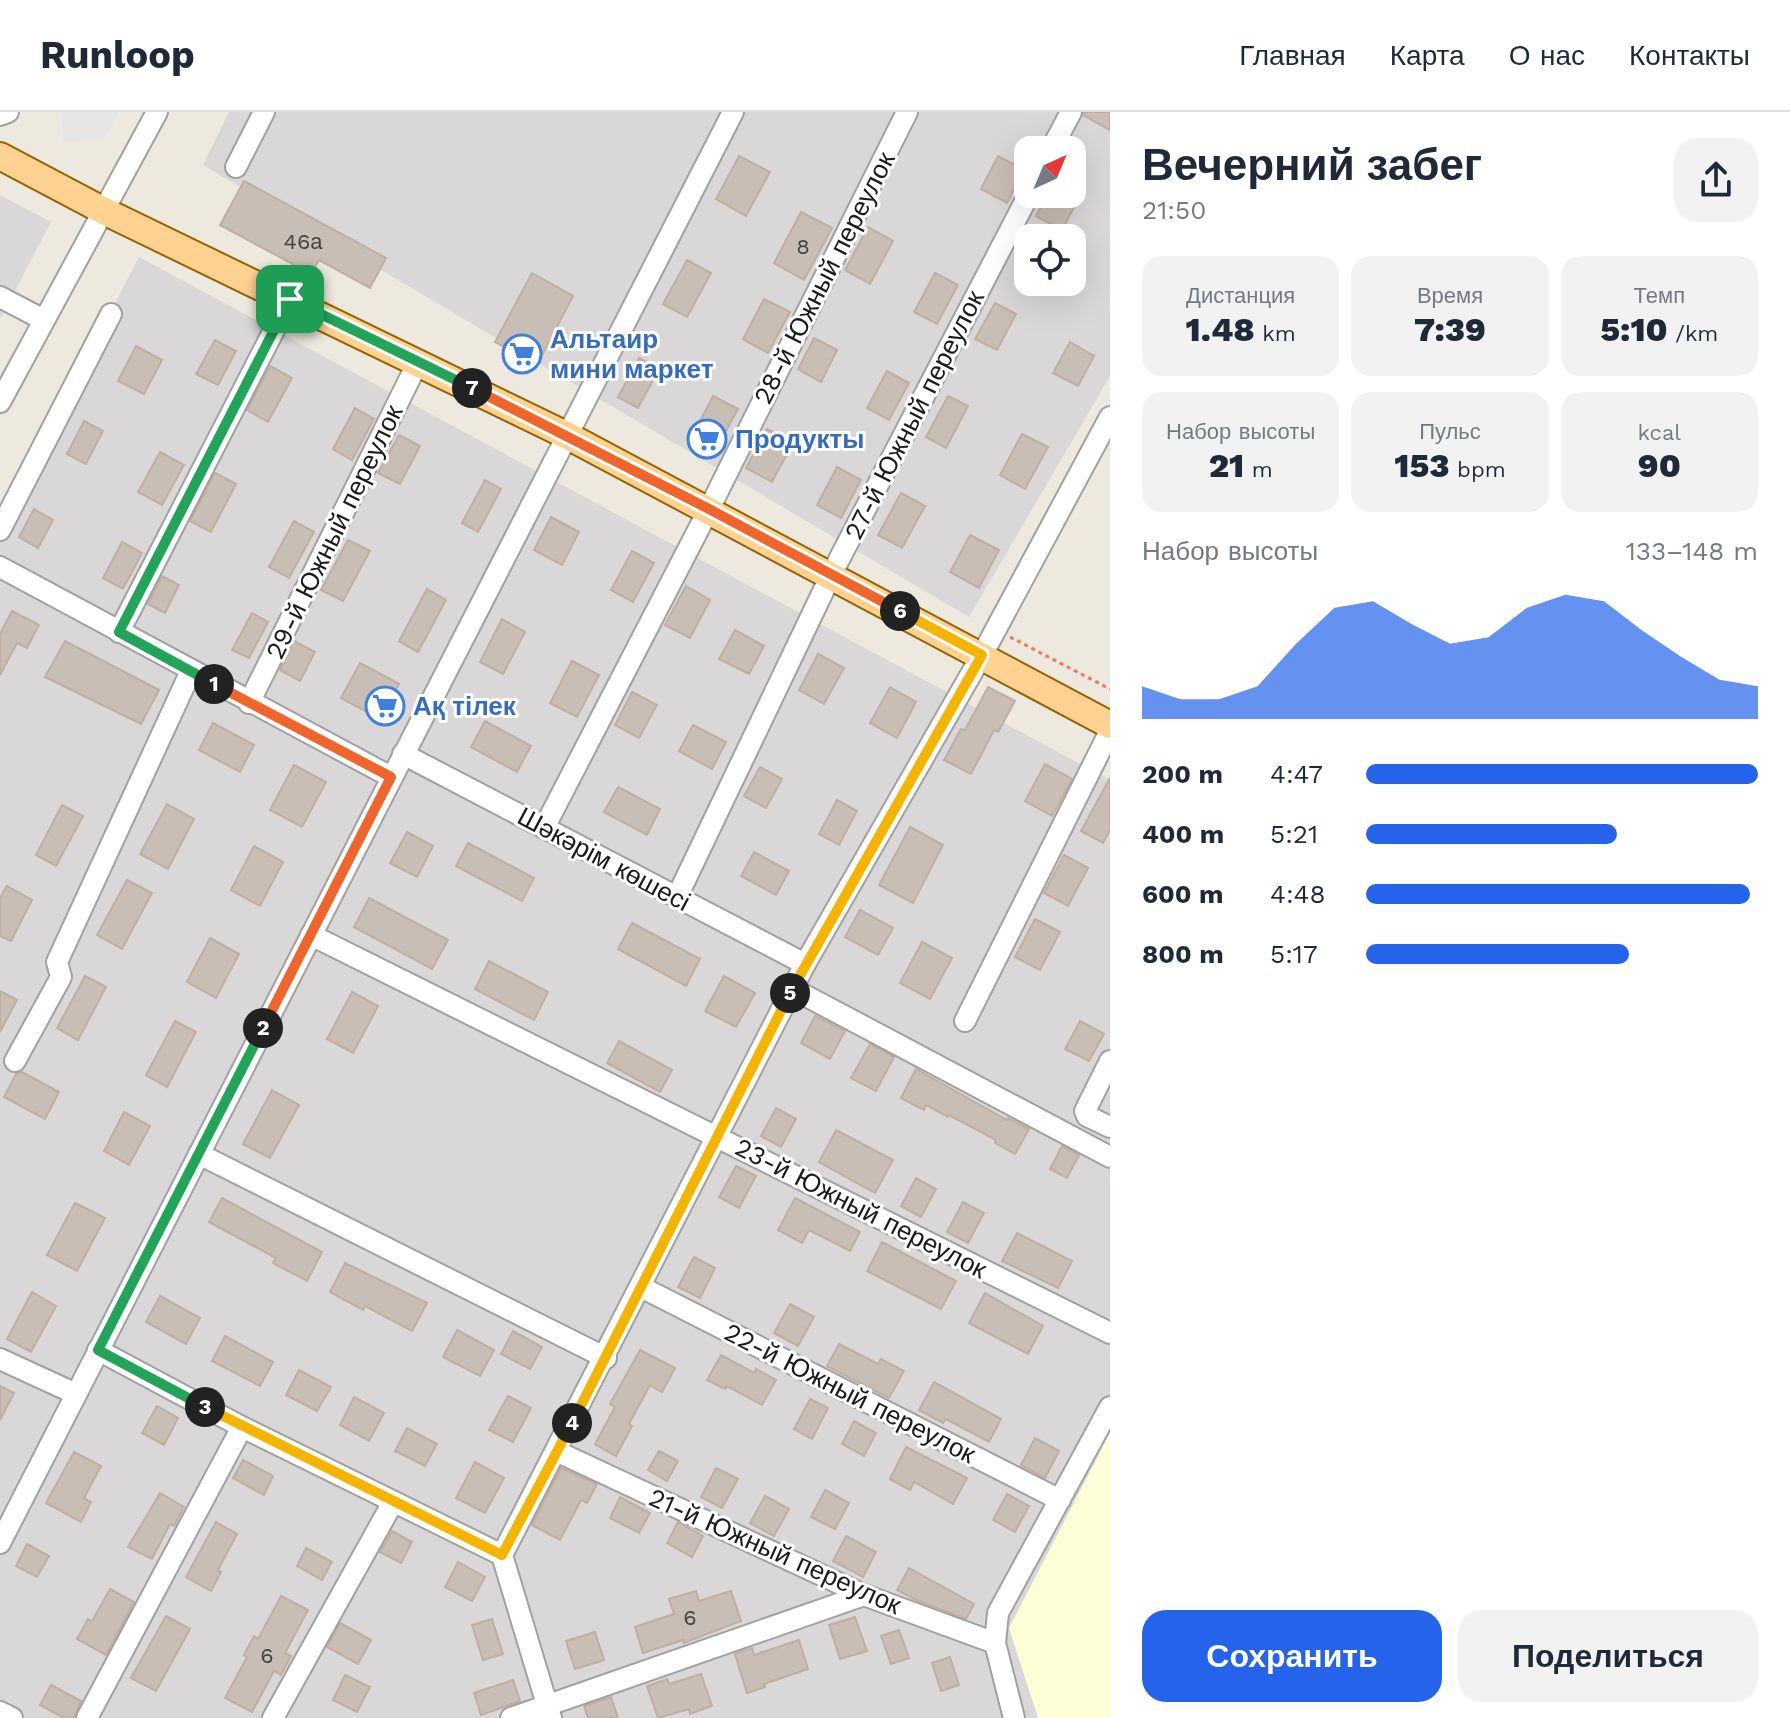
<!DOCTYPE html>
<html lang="ru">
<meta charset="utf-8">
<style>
body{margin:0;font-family:"Work Sans",sans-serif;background:#f2f2f3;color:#1f2937;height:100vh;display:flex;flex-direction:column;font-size:30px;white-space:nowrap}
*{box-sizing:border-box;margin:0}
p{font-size:26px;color:#747a83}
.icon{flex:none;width:44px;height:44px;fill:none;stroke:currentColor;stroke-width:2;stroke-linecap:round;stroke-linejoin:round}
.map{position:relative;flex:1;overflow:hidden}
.side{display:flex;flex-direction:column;background:#fff;width:680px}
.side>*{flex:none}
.needle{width:52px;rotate:44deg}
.controls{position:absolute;left:1014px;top:24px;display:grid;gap:16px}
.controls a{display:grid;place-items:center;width:72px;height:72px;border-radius:16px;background:#fff;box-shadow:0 8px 32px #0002;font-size:40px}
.pin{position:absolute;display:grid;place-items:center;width:68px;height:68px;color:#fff;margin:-34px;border-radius:16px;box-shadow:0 4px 12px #0006}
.km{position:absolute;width:40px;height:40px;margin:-20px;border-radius:50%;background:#222;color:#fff;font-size:22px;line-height:40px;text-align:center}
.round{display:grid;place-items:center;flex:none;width:84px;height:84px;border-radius:24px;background:#f2f2f3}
.overview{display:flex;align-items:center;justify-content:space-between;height:136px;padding:0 32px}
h1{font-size:44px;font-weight:800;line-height:60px}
.figures{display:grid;grid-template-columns:repeat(3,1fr);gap:12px;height:136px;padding:8px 32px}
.figures div{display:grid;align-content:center;border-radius:20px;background:#f2f2f3;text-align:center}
.figures b{font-size:34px;font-weight:800}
.figures small{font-size:22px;font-weight:400}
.figures p{font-size:22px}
.chart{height:224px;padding:16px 32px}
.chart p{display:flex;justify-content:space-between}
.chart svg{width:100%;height:144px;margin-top:8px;fill:#2563eb;opacity:.7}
.cta{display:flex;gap:16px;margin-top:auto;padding:16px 32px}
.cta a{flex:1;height:92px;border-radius:24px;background:#2563eb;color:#fff;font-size:32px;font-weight:800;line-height:92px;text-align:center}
.cta a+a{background:#f2f2f3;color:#1f2937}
ul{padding:0 32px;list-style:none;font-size:26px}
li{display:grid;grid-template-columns:128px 96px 1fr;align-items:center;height:60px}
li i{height:20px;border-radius:10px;background:#2563eb}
header{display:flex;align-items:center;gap:48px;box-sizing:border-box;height:112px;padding:0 40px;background:#fff;border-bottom:2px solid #e0e1e3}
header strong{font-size:38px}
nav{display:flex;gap:44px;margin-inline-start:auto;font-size:28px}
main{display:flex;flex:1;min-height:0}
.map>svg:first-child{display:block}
.residential{fill:#d9d7d7;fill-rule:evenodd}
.education{fill:#feffd6}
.parking{fill:#e6e6e6}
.building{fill:#c9beb5;stroke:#c0afa0;stroke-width:2}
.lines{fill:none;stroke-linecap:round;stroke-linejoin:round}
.minor-casing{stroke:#a1a1a1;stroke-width:24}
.major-casing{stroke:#916400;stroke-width:30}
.path{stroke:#ff725e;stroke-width:3;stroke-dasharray:4 4;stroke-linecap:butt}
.minor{stroke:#fff;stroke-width:20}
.major{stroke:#ffd292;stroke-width:26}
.split-1-casing{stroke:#fff;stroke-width:16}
.split-2-casing{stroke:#fff;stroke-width:16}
.split-3-casing{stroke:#fff;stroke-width:16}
.split-4-casing{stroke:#fff;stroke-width:16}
.split-5-casing{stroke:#fff;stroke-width:16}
.split-6-casing{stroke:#fff;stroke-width:16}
.split-7-casing{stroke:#fff;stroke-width:16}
.split-8-casing{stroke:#fff;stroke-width:16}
.split-1{stroke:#22a559;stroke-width:10}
.split-2{stroke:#f0652b;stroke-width:10}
.split-3{stroke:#22a559;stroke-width:10}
.split-4{stroke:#f5b400;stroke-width:10}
.split-5{stroke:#f5b400;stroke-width:10}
.split-6{stroke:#f5b400;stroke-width:10}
.split-7{stroke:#f0652b;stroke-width:10}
.split-8{stroke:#22a559;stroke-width:10}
.labels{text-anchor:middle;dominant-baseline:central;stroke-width:6;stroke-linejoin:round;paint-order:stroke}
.number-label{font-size:22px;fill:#464341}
.street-label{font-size:26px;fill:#1a1a1a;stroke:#fff}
.shop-label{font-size:26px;font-weight:bold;fill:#366cbe;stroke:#fff;text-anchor:start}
</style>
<header>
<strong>Runloop</strong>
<nav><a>Главная</a><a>Карта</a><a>О нас</a><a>Контакты</a></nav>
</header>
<main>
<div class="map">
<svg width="1110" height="1606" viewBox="0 0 1110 1606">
<rect width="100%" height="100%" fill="#ede9de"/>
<g class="residential">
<path d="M229,0H1110V264L969,505L203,53ZM1028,38H1072V82H1028ZM1028,126H1072V170H1028Z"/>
<polygon points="0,83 51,110 0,207"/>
<polygon points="139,145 1110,668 1110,1606 0,1606 0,413"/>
</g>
<polygon class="education" points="1110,1321 1110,1606 1038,1606 1009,1516"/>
<polygon class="parking" points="62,0 119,0 104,28 63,29"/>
<g class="building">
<polygon points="1084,0 1110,0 1110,18 1083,3"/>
<polygon points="739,44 770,60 746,104 716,87"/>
<polygon points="998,44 1024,58 1007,91 981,77"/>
<polygon points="244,69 386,146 370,176 319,148 311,162 220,113"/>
<polygon points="1047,82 1081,82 1062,118 1036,104"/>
<polygon points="801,100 832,116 804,168 774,151"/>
<polygon points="868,115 893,129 870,172 845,158"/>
<polygon points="687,148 711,161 687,205 663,192"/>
<polygon points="532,161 573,184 537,253 495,230"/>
<polygon points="935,161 958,173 937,212 914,200"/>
<polygon points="764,187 790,200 768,241 743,227"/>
<polygon points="995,191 1016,202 997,238 975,227"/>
<polygon points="814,226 837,238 821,270 798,257"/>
<polygon points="215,228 236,239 218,273 196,262"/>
<polygon points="1070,230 1094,244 1078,274 1053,261"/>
<polygon points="136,234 162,248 144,282 118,269"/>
<polygon points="639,246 659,257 638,296 618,285"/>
<polygon points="270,254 292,266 268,310 247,298"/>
<polygon points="887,259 909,271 889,308 867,296"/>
<polygon points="713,284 738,297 715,339 691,326"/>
<polygon points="948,284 968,294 946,336 926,325"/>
<polygon points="355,296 374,307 352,348 333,337"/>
<polygon points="84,309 103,319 86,352 67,342"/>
<polygon points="767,317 793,331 772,370 746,356"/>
<polygon points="1022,322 1048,335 1025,377 1000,363"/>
<polygon points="399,323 420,334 400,372 378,361"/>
<polygon points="160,340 184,353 162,393 138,380"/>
<polygon points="837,355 861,368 841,406 817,393"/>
<polygon points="215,361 236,372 211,420 190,409"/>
<polygon points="485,368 501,377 478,420 462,411"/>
<polygon points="901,381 925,394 902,436 878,423"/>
<polygon points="34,397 53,408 38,436 19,425"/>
<polygon points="551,405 579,420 562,453 534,438"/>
<polygon points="294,409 314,420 289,466 269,455"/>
<polygon points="970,423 999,438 979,476 950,460"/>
<polygon points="348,428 370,439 343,489 321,478"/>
<polygon points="122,430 142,441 123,477 103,466"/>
<polygon points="632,439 654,451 633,490 611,478"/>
<polygon points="162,464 179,473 165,501 148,492"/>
<polygon points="686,474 710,488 690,526 665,513"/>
<polygon points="427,477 446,488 418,540 399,529"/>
<polygon points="12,499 39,513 27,536 17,531 0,563 0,522"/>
<polygon points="252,501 268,510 249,546 232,538"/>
<polygon points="502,507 525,520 503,562 480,550"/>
<polygon points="735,518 764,534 749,562 719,547"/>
<polygon points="65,529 159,578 141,612 45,565"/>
<polygon points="294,529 315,540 300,569 280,558"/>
<polygon points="818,542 844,556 824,592 799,578"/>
<polygon points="572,549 599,563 577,605 550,591"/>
<polygon points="360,551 399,572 380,607 341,586"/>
<polygon points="890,575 916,590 897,626 870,611"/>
<polygon points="988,575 1015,589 998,620 994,618 971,662 944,648 961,617 965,618"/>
<polygon points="632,580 657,593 639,626 615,613"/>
<polygon points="485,609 531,634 517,660 471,635"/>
<polygon points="213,611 254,633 240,660 199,638"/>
<polygon points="693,613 726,630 712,657 679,639"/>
<polygon points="1045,652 1072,667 1052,704 1025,689"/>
<polygon points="294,653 326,670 302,715 270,698"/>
<polygon points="760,655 782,667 766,696 744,684"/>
<polygon points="1110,666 1110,718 1103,731 1081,719"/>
<polygon points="618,675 660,697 647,723 604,700"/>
<polygon points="837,688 857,699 839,733 819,722"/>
<polygon points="167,692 194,707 168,757 140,742"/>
<polygon points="62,693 83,704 56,754 36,743"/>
<polygon points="910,715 943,733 913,791 879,773"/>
<polygon points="407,720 433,734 417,765 390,751"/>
<polygon points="468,731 534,766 522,789 456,754"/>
<polygon points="254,734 283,750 260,794 231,778"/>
<polygon points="754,740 789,759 776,783 741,764"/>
<polygon points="1064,743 1088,756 1068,794 1044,781"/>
<polygon points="127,768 152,781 122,837 97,823"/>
<polygon points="7,774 32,788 11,829 0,824 0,786"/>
<polygon points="369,786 448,828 432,857 354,815"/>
<polygon points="860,798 893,816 878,843 845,825"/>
<polygon points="1035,807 1060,820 1040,858 1015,845"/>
<polygon points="632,811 700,847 686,874 618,837"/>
<polygon points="210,826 239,842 216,886 187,870"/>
<polygon points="922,830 952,846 930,887 900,871"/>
<polygon points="489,849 548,880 534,908 475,877"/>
<polygon points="85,864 106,875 78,928 57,916"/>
<polygon points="724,864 755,881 736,915 705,899"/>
<polygon points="0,879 17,888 0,920"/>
<polygon points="352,880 378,894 353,941 327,927"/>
<polygon points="815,904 845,919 830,947 801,931"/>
<polygon points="175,909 196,920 167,975 146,963"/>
<polygon points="1080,909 1104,922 1089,949 1065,937"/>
<polygon points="619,929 672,958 660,980 607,951"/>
<polygon points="870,932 894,945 876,979 851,966"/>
<polygon points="916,957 1007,1008 1008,1006 1029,1017 1015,1042 995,1031 996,1028 949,1003 948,1005 926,993 924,998 901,986"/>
<polygon points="22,960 59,980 45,1007 4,985 16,962"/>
<polygon points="272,978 299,993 270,1046 243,1032"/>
<polygon points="776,996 796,1007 781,1035 761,1024"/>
<polygon points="124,1000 150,1014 129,1053 104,1039"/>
<polygon points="836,1018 893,1048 875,1081 819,1050"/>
<polygon points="1062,1034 1079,1043 1067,1066 1050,1057"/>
<polygon points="736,1054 756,1064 739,1096 719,1085"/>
<polygon points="916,1066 936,1077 921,1105 901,1094"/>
<polygon points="222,1086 322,1140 307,1169 273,1151 276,1146 209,1110"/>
<polygon points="795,1086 860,1120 850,1139 809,1118 802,1131 778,1118"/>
<polygon points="963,1090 984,1101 968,1131 947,1120"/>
<polygon points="75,1091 105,1106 77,1159 47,1143"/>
<polygon points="1017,1121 1072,1149 1058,1176 1002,1149"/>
<polygon points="882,1130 956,1169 941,1197 867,1159"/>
<polygon points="694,1145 715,1156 700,1186 678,1175"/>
<polygon points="345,1151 427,1191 412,1219 365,1194 363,1198 330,1180"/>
<polygon points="32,1180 56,1194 31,1240 7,1227"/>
<polygon points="985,1181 1043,1214 1028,1242 969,1211"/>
<polygon points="160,1184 200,1206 186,1232 146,1210"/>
<polygon points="790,1192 814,1205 798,1234 774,1221"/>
<polygon points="457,1218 494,1238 480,1264 443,1245"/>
<polygon points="513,1219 542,1235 530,1257 501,1242"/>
<polygon points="225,1224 273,1250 260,1274 212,1249"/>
<polygon points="839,1232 878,1252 881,1247 904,1259 889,1286 827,1254"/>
<polygon points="640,1238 675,1256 662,1280 650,1273 629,1312 632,1314 616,1344 595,1332 615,1295 610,1292"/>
<polygon points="721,1243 754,1261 756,1257 776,1268 762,1293 727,1274 725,1277 707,1268"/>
<polygon points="299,1258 331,1275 317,1299 286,1283"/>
<polygon points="934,1270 1001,1307 989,1330 946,1307 943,1311 919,1298"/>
<polygon points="0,1274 14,1281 0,1308"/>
<polygon points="508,1284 531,1296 513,1330 489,1318"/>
<polygon points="354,1285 384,1301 369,1329 340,1313"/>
<polygon points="810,1287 828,1296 812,1327 794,1317"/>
<polygon points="157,1294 178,1306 164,1333 142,1321"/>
<polygon points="854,1309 876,1321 864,1344 842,1332"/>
<polygon points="407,1316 437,1332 425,1354 395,1339"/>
<polygon points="1035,1326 1059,1339 1045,1366 1021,1353"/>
<polygon points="906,1335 967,1366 953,1392 914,1370 910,1378 890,1367"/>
<polygon points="659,1339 678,1349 667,1369 648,1358"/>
<polygon points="74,1340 101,1354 84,1386 91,1390 81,1410 46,1391"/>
<polygon points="243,1348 273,1364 264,1383 233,1366"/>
<polygon points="475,1350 504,1366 485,1401 456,1386"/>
<polygon points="561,1356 597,1372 587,1391 581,1388 560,1428 532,1413"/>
<polygon points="716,1356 738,1367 722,1396 701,1385"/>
<polygon points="825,1378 849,1391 835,1417 811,1405"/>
<polygon points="160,1381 184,1395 174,1414 170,1412 152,1447 128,1435"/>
<polygon points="1007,1382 1029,1394 1015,1420 993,1408"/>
<polygon points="765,1384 789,1397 774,1424 750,1411"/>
<polygon points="620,1385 650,1401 639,1421 610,1406"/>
<polygon points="216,1410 237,1422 218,1458 221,1460 211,1479 186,1465"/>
<polygon points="678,1410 703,1424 692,1445 667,1431"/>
<polygon points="392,1419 412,1430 401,1451 380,1440"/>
<polygon points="846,1424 876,1440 863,1465 833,1449"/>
<polygon points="27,1432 49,1444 37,1465 16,1454"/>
<polygon points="306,1436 332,1450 322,1468 297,1454"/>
<polygon points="458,1450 485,1465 472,1489 445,1475"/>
<polygon points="909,1456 974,1492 966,1507 916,1488 897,1478"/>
<polygon points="110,1477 134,1490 106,1543 77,1527 88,1507 92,1509"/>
<polygon points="696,1479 699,1489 731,1479 741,1509 684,1531 683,1528 643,1541 635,1515 674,1502 669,1487"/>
<polygon points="281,1484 308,1498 285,1541 291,1544 281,1563 274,1559 252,1600 225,1586 247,1545 244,1543 254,1524 258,1527"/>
<polygon points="166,1504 190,1517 156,1579 131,1566"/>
<polygon points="855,1505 867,1539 840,1547 829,1513"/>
<polygon points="492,1507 503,1542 483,1548 472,1513"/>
<polygon points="340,1511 371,1528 358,1552 327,1535"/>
<polygon points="899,1518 909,1546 891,1552 881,1524"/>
<polygon points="595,1520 604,1548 575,1557 566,1529"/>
<polygon points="799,1528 808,1557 764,1572 765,1575 747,1581 735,1542 752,1536 754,1543"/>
<polygon points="950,1545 959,1573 941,1579 932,1551"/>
<polygon points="701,1562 712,1594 690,1602 689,1597 658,1606 647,1574 667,1567 669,1572"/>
<polygon points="345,1563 370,1575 357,1600 333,1588"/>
<polygon points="513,1568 520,1589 481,1603 474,1581"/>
<polygon points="51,1573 81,1589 74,1606 64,1606 40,1593"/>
<polygon points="611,1585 618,1606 588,1606 584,1594"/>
</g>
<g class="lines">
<g class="minor-casing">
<g id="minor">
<polyline points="0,3 8,0"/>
<polyline points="1051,38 1071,0"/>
<polyline points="236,55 264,0"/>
<polyline points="0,185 44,208"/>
<polyline points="0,290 157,0"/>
<polyline points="0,418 111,202"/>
<polyline points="0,455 391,665"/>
<polyline points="119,520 290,187"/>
<polyline points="249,591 418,250"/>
<polyline points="403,642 805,852"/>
<polyline points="544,716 709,397 907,0"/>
<polyline points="677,785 831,463 1029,82"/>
<polyline points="311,823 1110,1221"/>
<polyline points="793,877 1110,1045"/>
<polyline points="965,909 1110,619"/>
<polyline points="15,949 61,865 57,850 191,559"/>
<polyline points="1110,949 1085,999 1087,1004 1110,1015"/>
<polyline points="199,1042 606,1246"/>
<polyline points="641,1175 1060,1388"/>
<polyline points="98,1238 242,1315 502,1443"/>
<polyline points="0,1247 76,1282"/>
<polyline points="558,1340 864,1483 995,1531"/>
<polyline points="0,1431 733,0"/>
<polyline points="0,1600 12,1606"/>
<polyline points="87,1606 242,1315"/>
<polyline points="273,1606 393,1390"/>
<polyline points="511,1606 864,1483"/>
<polyline points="551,1606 502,1443 805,852 982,543 1110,305"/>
<polyline points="1014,1606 995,1531 998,1501 1110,1295"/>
</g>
</g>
<g class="major-casing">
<polyline id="major" points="0,44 104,99 568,324 1110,613"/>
</g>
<polyline class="path" points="1010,525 1110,577"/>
<use href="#minor" class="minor"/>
<use href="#major" class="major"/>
</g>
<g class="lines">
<g class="split-1-casing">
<polyline id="split-1" points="214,572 119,520 290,187"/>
</g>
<g class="split-2-casing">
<polyline id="split-2" points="214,572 391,665 263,916"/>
</g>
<g class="split-3-casing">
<polyline id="split-3" points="205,1295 98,1238 263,916"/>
</g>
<g class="split-4-casing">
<polyline id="split-4" points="205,1295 502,1443 572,1311"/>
</g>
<g class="split-5-casing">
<polyline id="split-5" points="572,1311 790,881"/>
</g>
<g class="split-6-casing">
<polyline id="split-6" points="790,881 982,543 900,499"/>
</g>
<g class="split-7-casing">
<polyline id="split-7" points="472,276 709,397 900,499"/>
</g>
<g class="split-8-casing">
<polyline id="split-8" points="290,187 472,276"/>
</g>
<use href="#split-1" class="split-1"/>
<use href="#split-2" class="split-2"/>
<use href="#split-3" class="split-3"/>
<use href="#split-4" class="split-4"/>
<use href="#split-5" class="split-5"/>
<use href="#split-6" class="split-6"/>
<use href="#split-7" class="split-7"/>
<use href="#split-8" class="split-8"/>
</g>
<defs>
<g id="supermarket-ring" transform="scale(2)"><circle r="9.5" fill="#fff" stroke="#3f7fe0" stroke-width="1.5"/><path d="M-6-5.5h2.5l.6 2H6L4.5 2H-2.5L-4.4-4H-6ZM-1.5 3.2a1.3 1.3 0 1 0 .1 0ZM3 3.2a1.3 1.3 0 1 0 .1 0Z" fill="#3f7fe0"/></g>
</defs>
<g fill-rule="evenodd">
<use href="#supermarket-ring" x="522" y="242"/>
<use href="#supermarket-ring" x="707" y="327"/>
<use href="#supermarket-ring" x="385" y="594"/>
</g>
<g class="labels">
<g class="number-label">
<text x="303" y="129">46а</text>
<text x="803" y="134">8</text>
<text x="690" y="1505">6</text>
<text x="267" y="1543">6</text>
</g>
<g class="street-label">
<text transform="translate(824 166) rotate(-63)">28-й Южный переулок</text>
<text transform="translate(914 303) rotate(-63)">27-й Южный переулок</text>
<text transform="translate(334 420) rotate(-64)">29-й Южный переулок</text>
<text transform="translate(604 747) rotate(28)">Шәкәрім көшесі</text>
<text transform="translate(861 1096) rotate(27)">23-й Южный переулок</text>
<text transform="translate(850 1281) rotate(27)">22-й Южный переулок</text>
<text transform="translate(775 1439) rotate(24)">21-й Южный переулок</text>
</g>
<g class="shop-label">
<text x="550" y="227">Альтаир<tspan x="550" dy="30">мини маркет</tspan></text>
<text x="735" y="327">Продукты</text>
<text x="413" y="594">Ақ тілек</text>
</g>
</g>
</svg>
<div class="controls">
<a><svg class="needle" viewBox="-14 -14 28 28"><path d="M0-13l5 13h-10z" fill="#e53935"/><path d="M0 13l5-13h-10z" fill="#747a83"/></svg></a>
<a><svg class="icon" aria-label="locate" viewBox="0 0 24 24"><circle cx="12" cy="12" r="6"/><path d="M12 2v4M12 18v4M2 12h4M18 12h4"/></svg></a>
</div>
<div class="pin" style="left:290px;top:187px;background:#1e9e55"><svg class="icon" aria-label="arrive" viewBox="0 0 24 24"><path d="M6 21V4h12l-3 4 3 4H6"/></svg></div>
<b class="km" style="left:214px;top:572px">1</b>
<b class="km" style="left:263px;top:916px">2</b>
<b class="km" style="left:205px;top:1295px">3</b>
<b class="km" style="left:572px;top:1311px">4</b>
<b class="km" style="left:790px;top:881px">5</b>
<b class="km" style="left:900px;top:499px">6</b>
<b class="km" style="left:472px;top:276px">7</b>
</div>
<section class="side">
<div class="overview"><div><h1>Вечерний забег</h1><p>21:50</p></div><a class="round"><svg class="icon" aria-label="share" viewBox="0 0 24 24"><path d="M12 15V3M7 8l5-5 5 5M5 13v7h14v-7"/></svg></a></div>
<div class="figures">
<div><p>Дистанция</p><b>1.48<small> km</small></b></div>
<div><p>Время</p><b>7:39</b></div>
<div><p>Темп</p><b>5:10<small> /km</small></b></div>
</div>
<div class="figures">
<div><p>Набор высоты</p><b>21<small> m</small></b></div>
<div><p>Пульс</p><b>153<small> bpm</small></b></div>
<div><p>kcal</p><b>90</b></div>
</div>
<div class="chart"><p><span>Набор высоты</span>133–148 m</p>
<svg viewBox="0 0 160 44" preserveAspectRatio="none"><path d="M0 44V34L10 38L20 38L30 34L40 21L50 10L60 8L70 15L80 21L90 19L100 10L110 6L120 8L130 17L140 25L150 32L160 34V44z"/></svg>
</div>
<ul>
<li><b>200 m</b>4:47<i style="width:100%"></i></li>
<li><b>400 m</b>5:21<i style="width:64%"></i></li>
<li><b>600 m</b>4:48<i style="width:98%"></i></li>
<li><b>800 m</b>5:17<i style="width:67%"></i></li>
</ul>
<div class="cta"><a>Сохранить</a><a>Поделиться</a></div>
</section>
</main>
